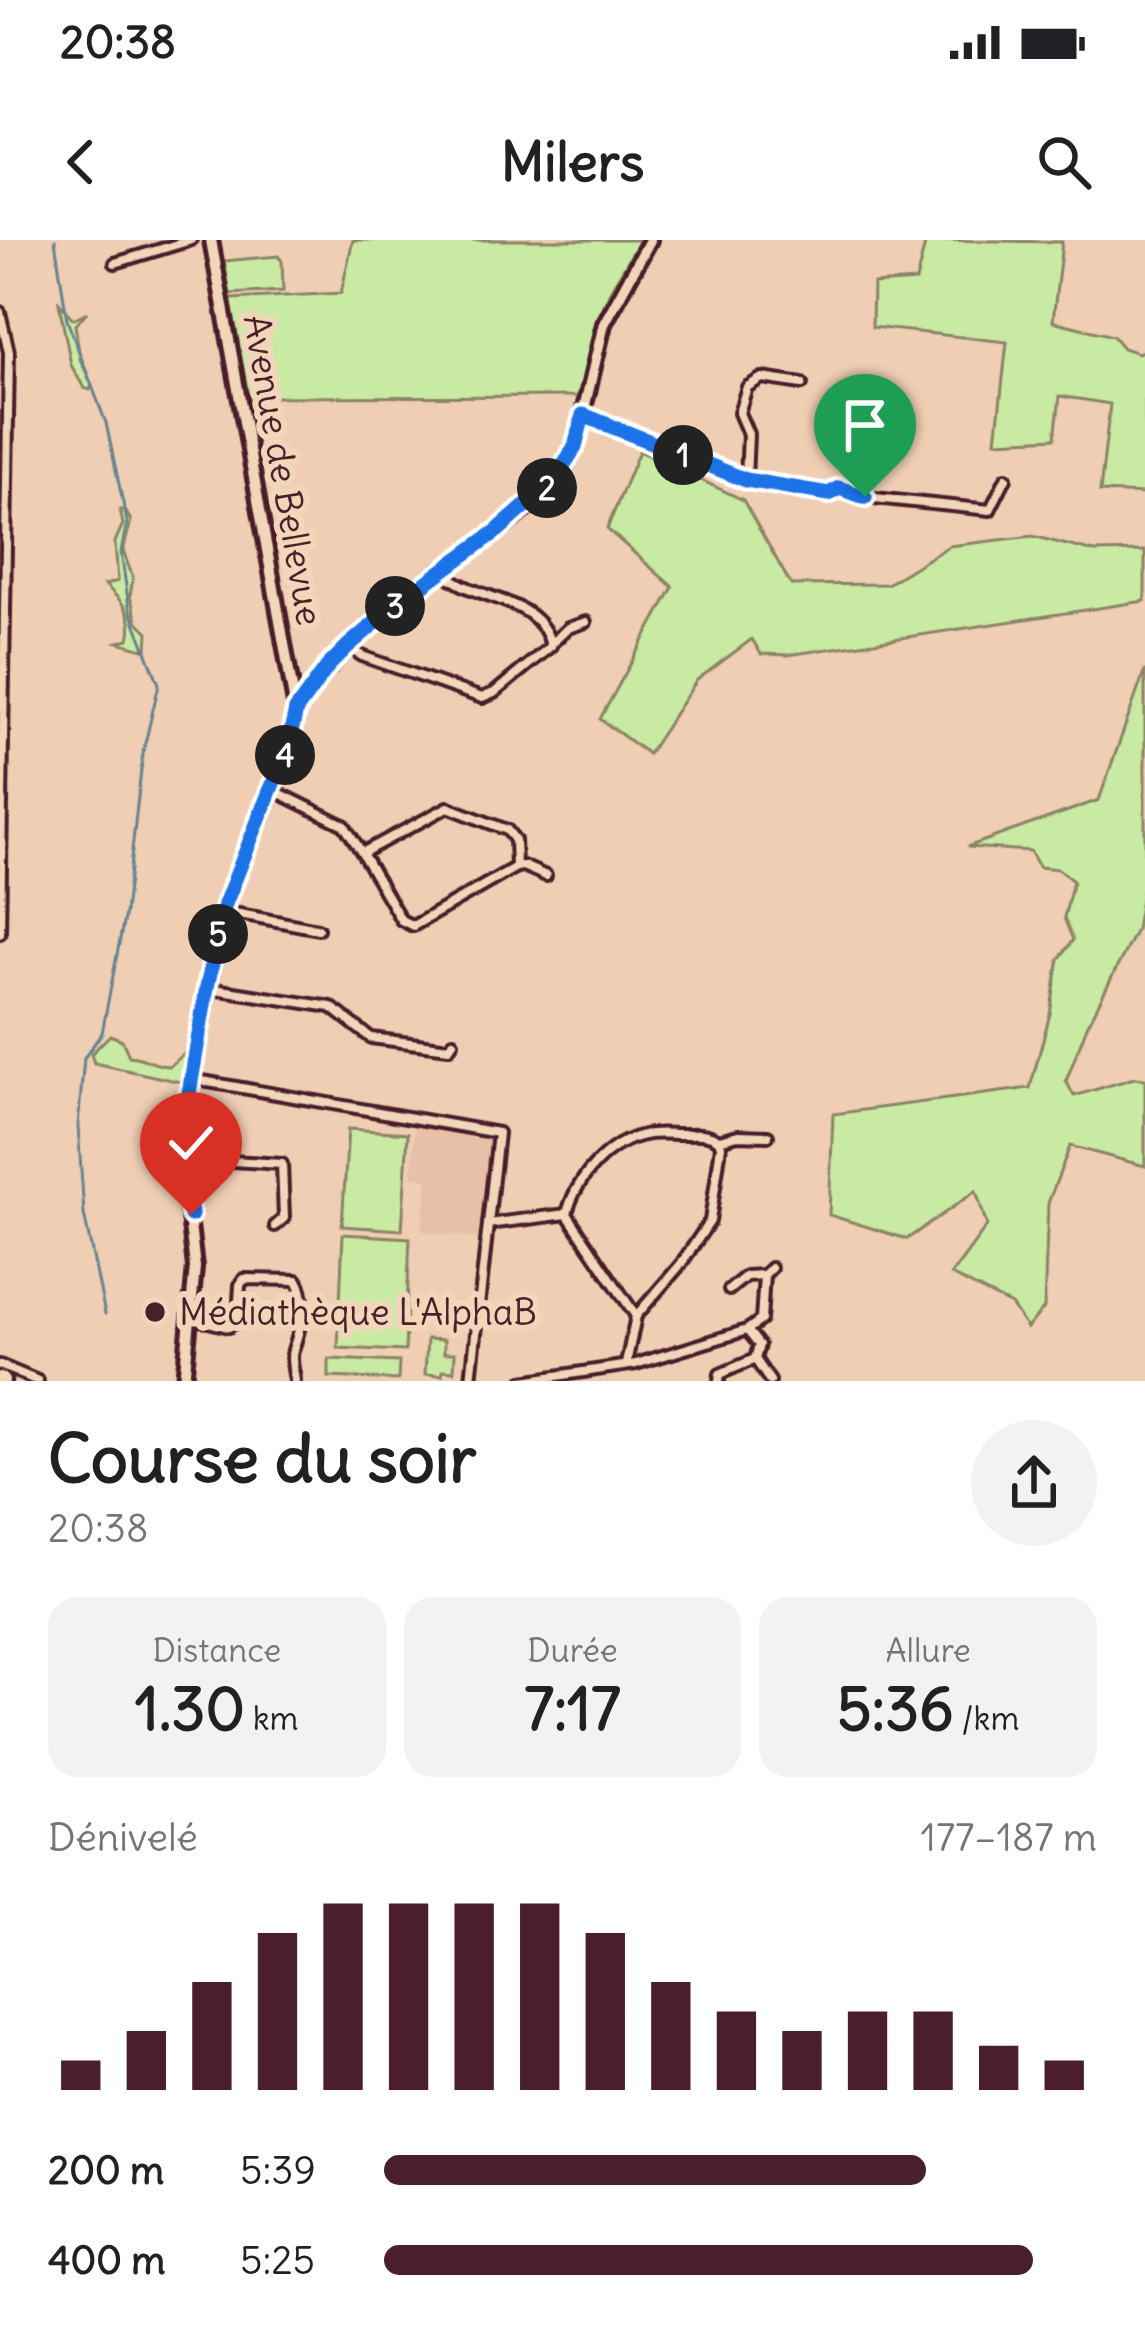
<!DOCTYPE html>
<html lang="fr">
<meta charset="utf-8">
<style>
body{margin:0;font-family:Delius,sans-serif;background:#f2f2f2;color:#202124;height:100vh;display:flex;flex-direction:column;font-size:45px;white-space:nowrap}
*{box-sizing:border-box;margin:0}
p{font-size:39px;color:#757577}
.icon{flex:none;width:66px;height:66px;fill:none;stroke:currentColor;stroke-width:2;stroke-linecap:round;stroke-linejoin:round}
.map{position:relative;height:1141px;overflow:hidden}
.drawer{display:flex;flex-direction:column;background:#fff;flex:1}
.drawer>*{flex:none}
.pin{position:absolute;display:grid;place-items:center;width:102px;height:102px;color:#fff;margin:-123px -51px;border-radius:50% 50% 50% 0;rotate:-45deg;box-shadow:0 0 12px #0007}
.pin .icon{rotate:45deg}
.km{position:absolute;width:60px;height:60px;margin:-30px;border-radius:50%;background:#222;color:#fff;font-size:33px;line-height:60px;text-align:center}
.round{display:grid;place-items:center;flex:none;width:126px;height:126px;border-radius:63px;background:#f2f2f2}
.headline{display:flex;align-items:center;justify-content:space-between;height:204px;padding:0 48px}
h1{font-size:66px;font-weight:700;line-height:90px}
.figures{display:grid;grid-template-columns:repeat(3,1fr);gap:18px;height:204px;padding:12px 48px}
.figures div{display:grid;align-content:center;border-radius:30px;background:#f2f2f2;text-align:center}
.figures b{font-size:60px;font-weight:700}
.figures small{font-size:33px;font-weight:400}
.figures p{font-size:33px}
.chart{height:336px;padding:24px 48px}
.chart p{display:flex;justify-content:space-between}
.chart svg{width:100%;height:216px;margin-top:12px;stroke:#4a1f2b;stroke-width:6}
ul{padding:0 48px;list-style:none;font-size:39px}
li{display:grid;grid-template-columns:192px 144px 1fr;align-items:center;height:90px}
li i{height:30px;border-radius:15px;background:#4a1f2b}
.status{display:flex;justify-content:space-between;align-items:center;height:84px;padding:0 60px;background:#fff;direction:ltr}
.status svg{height:33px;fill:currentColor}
header{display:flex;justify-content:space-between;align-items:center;height:156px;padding:0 48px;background:#fff;font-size:54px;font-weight:700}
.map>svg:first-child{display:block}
.built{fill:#e8c0a8}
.green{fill:#c9eaa2;stroke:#8a8466;stroke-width:3}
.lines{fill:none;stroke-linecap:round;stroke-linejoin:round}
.stream{stroke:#668492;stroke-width:3}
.street-casing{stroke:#4a1f2b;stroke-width:16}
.secondary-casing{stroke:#4a1f2b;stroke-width:20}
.primary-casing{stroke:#4a1f2b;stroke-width:21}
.street{stroke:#f2d6b9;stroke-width:8}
.secondary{stroke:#f2d6b9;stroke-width:10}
.primary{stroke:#f2d6b9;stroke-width:12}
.route-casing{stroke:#fff;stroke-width:24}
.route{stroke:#1a73e8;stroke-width:15}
.poi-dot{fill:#4a1f2b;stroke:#f2d6b9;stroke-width:4.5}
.labels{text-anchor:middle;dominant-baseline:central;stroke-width:12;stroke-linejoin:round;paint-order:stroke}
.street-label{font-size:36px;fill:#4a1f2b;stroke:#f2d6b9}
.poi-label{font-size:36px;fill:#4a1f2b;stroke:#f2d6b9;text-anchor:start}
</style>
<div class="status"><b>20:38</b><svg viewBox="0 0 49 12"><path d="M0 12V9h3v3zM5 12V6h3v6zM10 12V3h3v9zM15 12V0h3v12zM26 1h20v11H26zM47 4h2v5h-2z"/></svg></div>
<header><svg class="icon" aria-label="back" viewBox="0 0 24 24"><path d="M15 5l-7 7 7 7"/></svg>Milers<svg class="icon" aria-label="search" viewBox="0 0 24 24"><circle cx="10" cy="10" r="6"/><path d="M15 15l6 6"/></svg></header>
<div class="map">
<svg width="1145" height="1141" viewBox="0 0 1145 1141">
<rect width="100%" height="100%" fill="#efceb3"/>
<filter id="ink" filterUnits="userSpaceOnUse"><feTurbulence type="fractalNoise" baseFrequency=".00833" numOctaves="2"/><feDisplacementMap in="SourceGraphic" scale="24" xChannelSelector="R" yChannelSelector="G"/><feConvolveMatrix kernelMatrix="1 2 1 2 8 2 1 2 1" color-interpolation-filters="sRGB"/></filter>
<g filter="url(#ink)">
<polygon class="built" points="415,880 493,896 482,999 422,991 428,940 412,936"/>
<g class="green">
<polygon points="353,0 640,0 611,49 594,88 579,156 243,157 229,64 232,59 341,53"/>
<polygon points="926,0 1062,2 1053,81 1113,96 1123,108 1138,113 1145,110 1145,254 1100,252 1110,164 1060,156 1055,198 996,201 1007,102 872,87 873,44 916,41"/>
<polygon points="278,16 282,21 283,51 230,54 224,21"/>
<polygon points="59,63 73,79 87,72 75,85 80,119 92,145 90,150 84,148 71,125"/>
<polygon points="639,211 743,260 791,345 887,344 949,306 1033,296 1094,312 1145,311 1145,361 788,415 761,414 752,399 697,440 648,514 600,479 673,347 607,289"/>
<path d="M120,270H125L131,281L123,311L133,338L130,356L137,381L148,392L147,410L118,402L129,399C136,374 120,359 105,345L118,341L115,302L123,284Z"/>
<polygon points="1145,430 1145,633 1136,690 1087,786 1066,841 1074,856 1134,838 1145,839 1145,926 1070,906 1048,963 1044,1068 1027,1088 1011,1065 951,1035 987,986 976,951 907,999 829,975 833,874 1030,848 1050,774 1059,719 1073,700 1064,678 1073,641 1058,629 1039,627 1030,611 967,607 1099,560"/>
<path d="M110,795L122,800L129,816C145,817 154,826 170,826L185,813L190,822L185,843L94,823L91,814Z"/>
<polygon points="348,889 408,893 402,990 342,986"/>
<polygon points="343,994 410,998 405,1111 338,1108"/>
<polygon points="427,1099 444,1100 444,1113 455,1113 454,1131 443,1130 442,1135 425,1134"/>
<polygon points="329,1119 399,1122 398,1140 329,1137"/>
</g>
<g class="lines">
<polyline class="stream" points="55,0 67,80 106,183 127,282 121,312 129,367 159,444 143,512 125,673 102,793 84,818 78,886 84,974 105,1074"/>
<g class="street-casing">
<g id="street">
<polyline points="115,23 191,0"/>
<polyline points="0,72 9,112 0,693"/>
<path d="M583,174C632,194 795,272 839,248L865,257L990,270L1006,238"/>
<polyline points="746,240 748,194 739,173 747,147 762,138 802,144"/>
<polyline points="552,403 568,388 586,382"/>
<path d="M349,407L362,416L482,458L494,453L551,406C539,354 473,363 441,330"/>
<polyline points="271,549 344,585 362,613 448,567 507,590 515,600 516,627 413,686 401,680 362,613"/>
<polyline points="516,627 523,626 546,636"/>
<polyline points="224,671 318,689"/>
<polyline points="208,748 331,767 371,798 449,808 453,802"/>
<polyline points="191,839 498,893 471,1140"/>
<polyline points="719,900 738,895 768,896"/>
<polyline points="182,918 282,924 284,978 275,986"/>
<polyline points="488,984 567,974"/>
<polyline points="729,1050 746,1036 764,1035"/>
<path d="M192,1078L229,1087L238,1079L240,1045L244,1039L297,1040C309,1060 300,1089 293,1110C290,1119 294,1132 295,1141"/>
<polyline points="755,1119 770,1141"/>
<path d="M626,1124L636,1076L681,1024L710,981L721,906L719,900C707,892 697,894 682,894C670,894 656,892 644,895C608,902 575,940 567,974L636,1076"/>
<polyline points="0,1125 38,1141"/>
<polyline points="523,1141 636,1124 747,1090 761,1080 764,1035 771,1028"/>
<polyline points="719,1141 720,1134 755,1119 759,1105 747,1090"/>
</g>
</g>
<g class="secondary-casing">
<g id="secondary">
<path d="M296,470C335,413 386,371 441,330C489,296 551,263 575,207L604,84L650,0"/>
<polyline points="184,1141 195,1027 182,918 190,844 225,664 288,506 296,470 211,0"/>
</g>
</g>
<g class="primary-casing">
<polyline id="primary" points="0,1138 3,1141"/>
</g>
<use href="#street" class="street"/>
<use href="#secondary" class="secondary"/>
<use href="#primary" class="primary"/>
</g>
</g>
<g class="lines" filter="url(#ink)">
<g class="route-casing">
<polyline id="route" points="191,975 182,918 182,895 207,747 225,664 288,506 296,470 328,426 348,406 397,364 497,291 554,241 575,207 583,175 746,240 829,254 839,248 865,257"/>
</g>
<use href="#route" class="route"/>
</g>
<circle class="poi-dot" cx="155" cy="1072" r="12"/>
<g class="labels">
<g class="street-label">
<text transform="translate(283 230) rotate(80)">Avenue de Bellevue</text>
</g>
<g class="poi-label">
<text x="179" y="1072">Médiathèque L'AlphaB</text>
</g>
</g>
</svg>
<div class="pin" style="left:865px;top:257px;background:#1e9e55"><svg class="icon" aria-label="arrive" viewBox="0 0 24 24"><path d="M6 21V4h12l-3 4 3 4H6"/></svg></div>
<div class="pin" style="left:191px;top:975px;background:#d93025"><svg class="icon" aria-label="check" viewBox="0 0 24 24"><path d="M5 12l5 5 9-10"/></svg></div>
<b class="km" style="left:683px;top:215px">1</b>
<b class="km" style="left:547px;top:248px">2</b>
<b class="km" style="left:395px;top:366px">3</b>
<b class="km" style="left:285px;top:515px">4</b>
<b class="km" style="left:218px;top:694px">5</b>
</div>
<section class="drawer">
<div class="headline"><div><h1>Course du soir</h1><p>20:38</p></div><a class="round"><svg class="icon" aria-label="share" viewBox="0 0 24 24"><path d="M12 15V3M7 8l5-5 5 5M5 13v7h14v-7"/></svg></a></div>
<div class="figures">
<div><p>Distance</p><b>1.30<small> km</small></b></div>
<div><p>Durée</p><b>7:17</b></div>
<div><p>Allure</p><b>5:36<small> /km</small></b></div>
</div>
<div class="chart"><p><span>Dénivelé</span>177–187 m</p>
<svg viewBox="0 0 160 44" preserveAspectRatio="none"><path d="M5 44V38M15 44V32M25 44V22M35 44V12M45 44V6M55 44V6M65 44V6M75 44V6M85 44V12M95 44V22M105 44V28M115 44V32M125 44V28M135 44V28M145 44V35M155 44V38"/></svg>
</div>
<ul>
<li><b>200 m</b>5:39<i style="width:76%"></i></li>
<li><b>400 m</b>5:25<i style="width:91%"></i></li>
</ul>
</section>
